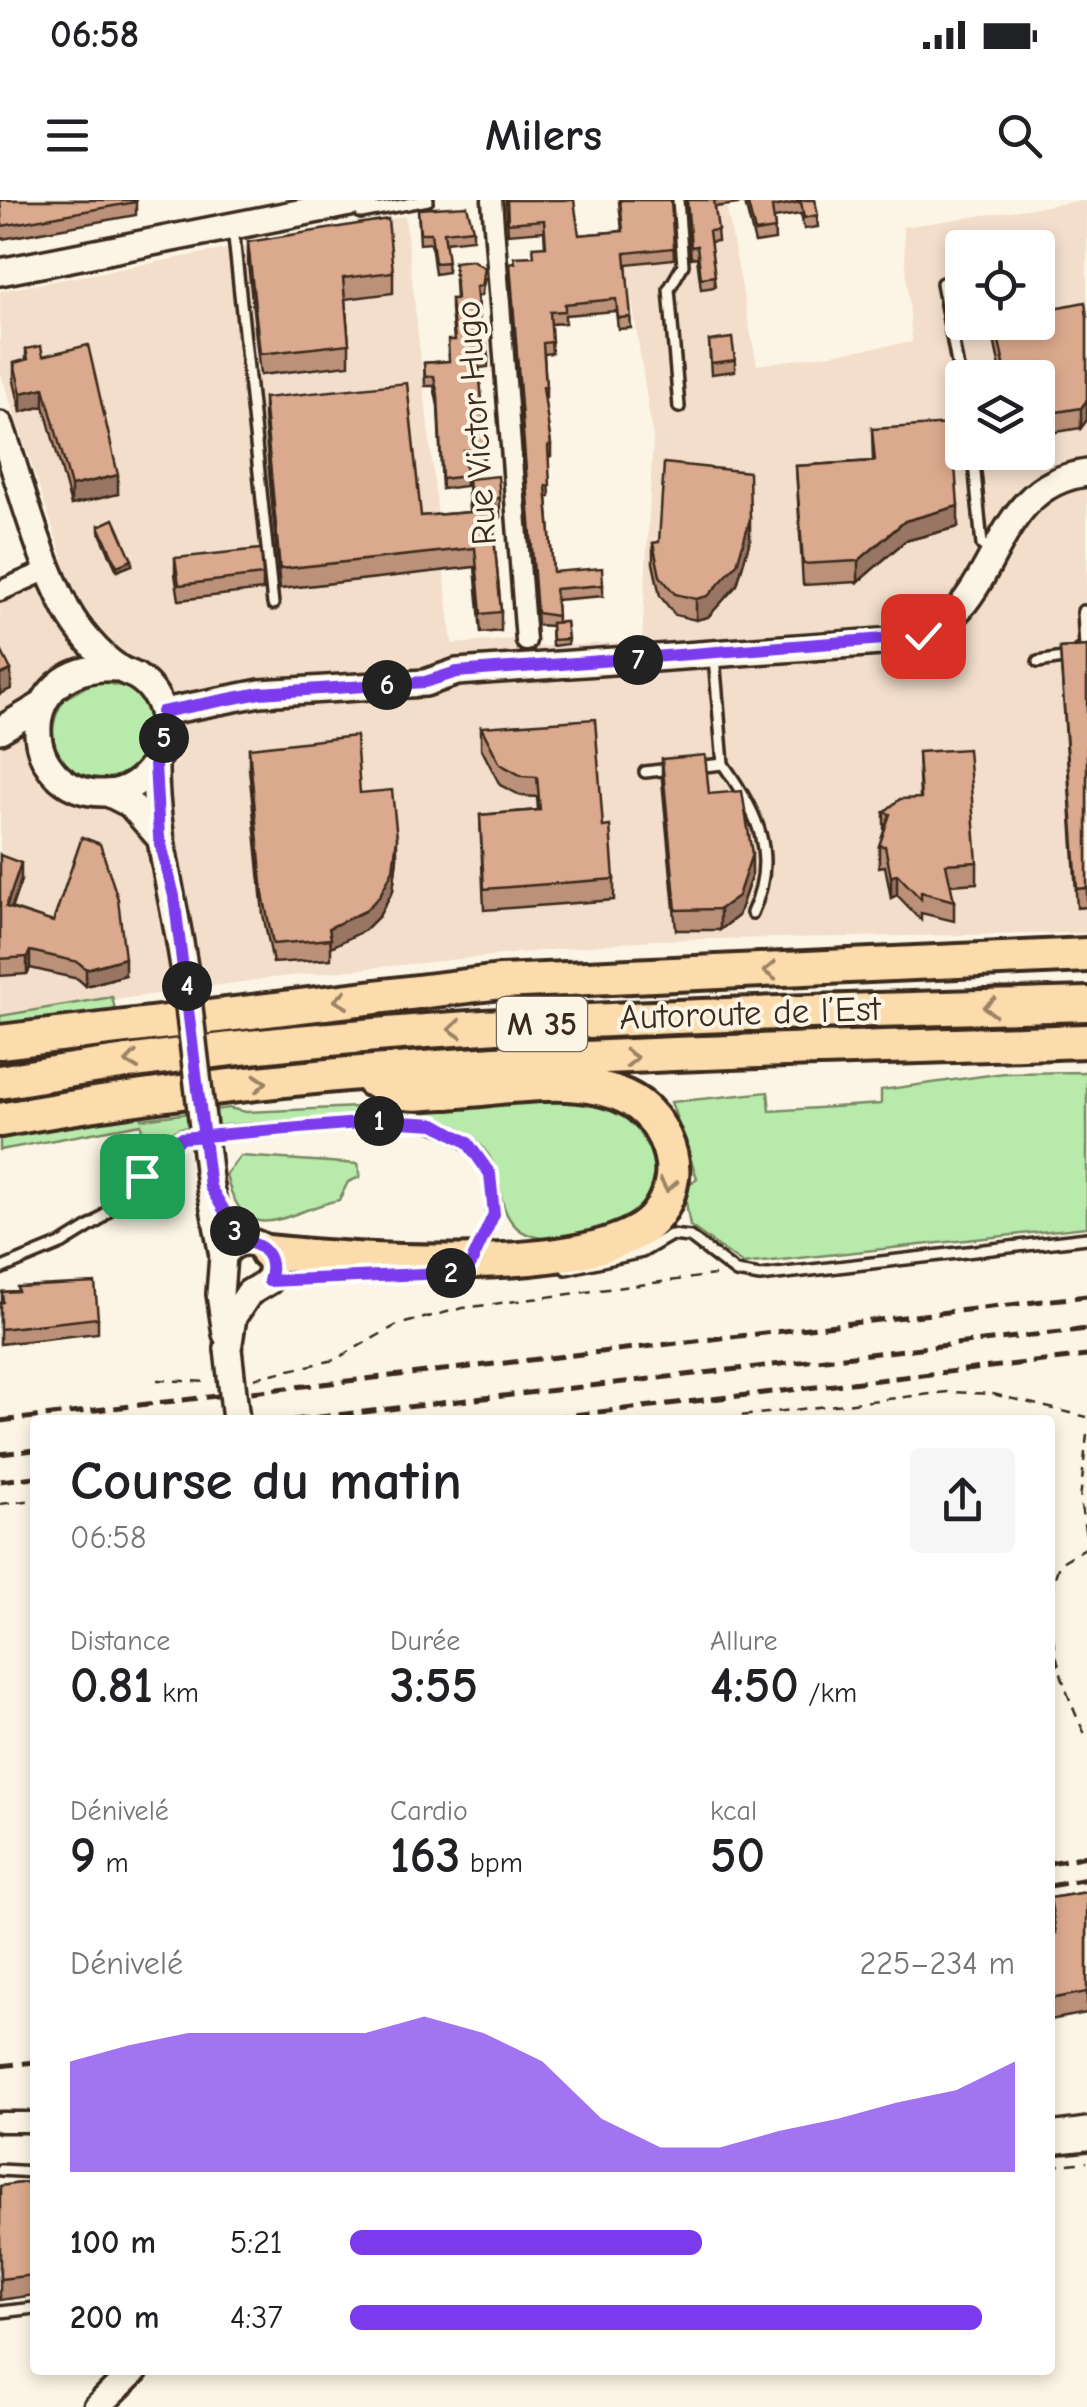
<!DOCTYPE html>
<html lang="fr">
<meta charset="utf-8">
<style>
body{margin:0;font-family:"Comic Neue",sans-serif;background:#f6f6f6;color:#202124;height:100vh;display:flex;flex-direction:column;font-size:38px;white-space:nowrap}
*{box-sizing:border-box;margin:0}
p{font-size:32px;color:#757577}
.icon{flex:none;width:55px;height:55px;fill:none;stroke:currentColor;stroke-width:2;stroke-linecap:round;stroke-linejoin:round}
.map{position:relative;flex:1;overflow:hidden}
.details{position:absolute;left:30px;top:1215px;width:1025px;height:960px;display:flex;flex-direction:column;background:#fff;border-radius:10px;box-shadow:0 5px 15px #0003}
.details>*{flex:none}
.controls{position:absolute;left:945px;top:30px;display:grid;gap:20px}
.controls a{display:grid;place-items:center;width:110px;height:110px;border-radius:10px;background:#fff;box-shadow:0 5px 15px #0003;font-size:50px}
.pin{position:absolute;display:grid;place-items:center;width:85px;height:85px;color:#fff;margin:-42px;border-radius:20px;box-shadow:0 5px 15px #0006}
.km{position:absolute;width:50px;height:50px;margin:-25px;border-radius:50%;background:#222;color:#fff;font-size:28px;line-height:50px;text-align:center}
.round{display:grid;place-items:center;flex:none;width:105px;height:105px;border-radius:10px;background:#f6f6f6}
.head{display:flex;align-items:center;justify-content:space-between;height:170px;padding:0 40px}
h1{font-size:55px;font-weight:600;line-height:75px}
.metrics{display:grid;grid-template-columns:repeat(3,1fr);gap:15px;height:170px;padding:10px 40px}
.metrics div{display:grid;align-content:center}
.metrics b{font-size:50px;font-weight:600}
.metrics small{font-size:28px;font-weight:400}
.metrics p{font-size:28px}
.chart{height:280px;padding:20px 40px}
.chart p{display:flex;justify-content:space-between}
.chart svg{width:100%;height:180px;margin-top:10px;fill:#7c3aed;opacity:.7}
ul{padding:0 40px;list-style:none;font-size:32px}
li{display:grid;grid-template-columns:160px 120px 1fr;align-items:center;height:75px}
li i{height:25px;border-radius:12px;background:#7c3aed}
.status{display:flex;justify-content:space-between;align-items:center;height:70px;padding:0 50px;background:#fff;direction:ltr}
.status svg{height:28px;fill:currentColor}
header{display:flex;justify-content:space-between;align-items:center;height:130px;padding:0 40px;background:#fff;font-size:45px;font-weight:600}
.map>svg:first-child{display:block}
.built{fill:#f2decb;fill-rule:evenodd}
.green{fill:#b7eaab;stroke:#798a64;stroke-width:2.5}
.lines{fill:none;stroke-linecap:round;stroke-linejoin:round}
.lane-casing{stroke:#3b2a1e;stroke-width:16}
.street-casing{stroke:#3b2a1e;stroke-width:25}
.secondary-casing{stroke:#3b2a1e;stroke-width:32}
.highway-casing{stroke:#3b2a1e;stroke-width:40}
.path{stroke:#3b2a1e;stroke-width:2.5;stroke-dasharray:10 8;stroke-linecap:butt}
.lane{stroke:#fcf5e5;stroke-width:9}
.street{stroke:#fcf5e5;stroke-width:18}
.secondary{stroke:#fcf5e5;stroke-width:25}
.highway{stroke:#fcdcac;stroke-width:32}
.rail{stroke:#3b2a1e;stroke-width:5;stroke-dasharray:15 8;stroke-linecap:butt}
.secondary-bridge-casing{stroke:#3b2a1e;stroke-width:32;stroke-linecap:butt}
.secondary-bridge{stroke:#fcf5e5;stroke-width:25}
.wall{fill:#bc9179;stroke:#3b2a1e;stroke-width:2.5}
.shaded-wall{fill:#997663;stroke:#3b2a1e;stroke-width:2.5}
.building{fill:#dba98d;stroke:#3b2a1e;stroke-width:2.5}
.oneway{stroke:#9c8365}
.route-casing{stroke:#fff;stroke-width:20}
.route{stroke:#7c3aed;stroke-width:12}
.labels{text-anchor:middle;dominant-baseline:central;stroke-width:8;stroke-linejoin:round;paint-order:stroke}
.shield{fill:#fcf5e5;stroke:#75675a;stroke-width:2.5}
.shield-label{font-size:32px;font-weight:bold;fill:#3b2a1e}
.street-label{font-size:35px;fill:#3b2a1e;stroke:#fcf5e5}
</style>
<div class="status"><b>06:58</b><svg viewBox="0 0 49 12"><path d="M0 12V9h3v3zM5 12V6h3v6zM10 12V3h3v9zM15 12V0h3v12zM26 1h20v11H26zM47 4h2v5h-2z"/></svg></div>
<header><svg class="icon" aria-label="menu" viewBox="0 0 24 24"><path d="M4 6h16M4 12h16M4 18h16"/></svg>Milers<svg class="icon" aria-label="search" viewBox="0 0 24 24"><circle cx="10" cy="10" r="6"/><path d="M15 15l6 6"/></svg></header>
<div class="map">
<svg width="1087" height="2207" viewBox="0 0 1087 2207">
<rect width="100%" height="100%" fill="#fcf5e5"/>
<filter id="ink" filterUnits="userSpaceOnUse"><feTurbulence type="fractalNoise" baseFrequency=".01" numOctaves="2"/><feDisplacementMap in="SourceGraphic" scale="20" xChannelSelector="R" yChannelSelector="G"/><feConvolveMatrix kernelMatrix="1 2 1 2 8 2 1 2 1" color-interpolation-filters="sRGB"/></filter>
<g filter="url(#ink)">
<path class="built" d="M617,0H725L757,165L912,142L903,27L1087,0V733L651,740L270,778L0,816V384L63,358L0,171V91L405,16L452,444L513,439L520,454L535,447L642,441L653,240ZM962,48H1038V122H962ZM962,178H1038V252H962Z"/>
<g class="green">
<path d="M96,481L131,488L154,517V551L120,584L72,577C52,549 45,530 64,499Z"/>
<path d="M112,797L142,919L229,908L246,912L561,898C607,904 647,915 658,965C662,980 657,996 647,1007C628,1030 615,1028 587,1034C555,1040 517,1046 504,1007C498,990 500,973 489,956C473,931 449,920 421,913L180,928L144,947L141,924L0,950V816Z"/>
<polygon points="1087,872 1087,1027 743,1064 690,1026 684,990 697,978 671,902 768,892 770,911 881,904 881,890 1004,873"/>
<path d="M240,956L358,964L360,977L348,982L339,1000C288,1010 244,1055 226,974Z"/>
</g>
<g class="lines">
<g class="lane-casing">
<g id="lane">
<polyline points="678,0 683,65 669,89 679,207"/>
<polyline points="361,13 428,0"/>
<polyline points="234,37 273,404"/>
<polyline points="942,83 962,190"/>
<polyline points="973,252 982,345 993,352"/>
<polyline points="1038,462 1069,457 1085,447 1083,411"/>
<path d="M723,564C757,612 779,655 752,713"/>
<polyline points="695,567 723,564 714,457"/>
<polyline points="645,572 670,569"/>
<path d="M0,1069L63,1043L97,1022L181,938L408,920C479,930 519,987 476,1052"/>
<polyline points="566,1069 642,1052 671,1035 690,1037 736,1072 760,1076 1087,1038"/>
<polyline points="271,1081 386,1076"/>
<polyline points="1050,1949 1087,1945"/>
<polyline points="0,1970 35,1972"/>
<polyline points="0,2112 35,2108"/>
</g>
</g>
<g class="street-casing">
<g id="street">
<polyline points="492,0 526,441"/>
<polyline points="0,391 50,369"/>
<polyline points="0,1922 35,1922"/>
</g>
</g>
<g class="secondary-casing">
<g id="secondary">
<polyline points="0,72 365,0"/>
<path d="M0,225C21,285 37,353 67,410C78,430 98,454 117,467C123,472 131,473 137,477C166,495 172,537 154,564C143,581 125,593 105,593C18,595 9,462 117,468"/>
<path d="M163,512L260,493L425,483L457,472L910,440C1004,413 984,286 1087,273"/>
<polyline points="0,530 42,505"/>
<path d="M155,563C154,634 175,703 185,773"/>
<polyline points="108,593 130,604 159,637"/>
<polyline points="210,987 223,1056 220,1094 226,1134"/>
<path d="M223,1056C233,1041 248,1038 263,1047L272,1066L269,1081L249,1093L233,1117L228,1149"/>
<polyline points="1050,1936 1087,1931"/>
<polyline points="97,2207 135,2170"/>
</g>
</g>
<g class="highway-casing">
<g id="highway">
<polyline points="0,842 501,782 1087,755"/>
<path d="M0,882C358,819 724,815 1087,804"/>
<path d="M0,920C357,854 725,853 1087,841"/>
<path d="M267,1052C355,1061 569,1076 642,1029C659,1018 669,998 672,978C675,952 660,921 639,905C589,869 503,889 445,892C431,892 413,896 400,892C391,890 381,884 372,880"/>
</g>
</g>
<g class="path">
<polyline points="254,1178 334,1160 397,1125 463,1108 715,1075"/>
<polyline points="157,1180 211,1182"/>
<polyline points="706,1220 948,1192 993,1194 1087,1217"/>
<polyline points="1087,1234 1080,1300 1087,1342"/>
<polyline points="0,1304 35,1300"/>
<path d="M1087,1347L1060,1363C1037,1417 1062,1489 1087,1538"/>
<polyline points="1050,1966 1087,1962"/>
</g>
<use href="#lane" class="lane"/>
<use href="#street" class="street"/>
<use href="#secondary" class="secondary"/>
<use href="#highway" class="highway"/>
<g class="rail">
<polyline points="293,1220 1087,1129"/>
<polyline points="529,1220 1087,1156"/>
<polyline points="0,1221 1087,1096"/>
<polyline points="0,1254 35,1250"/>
<polyline points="0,1281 35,1277"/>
<polyline points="1050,1663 1087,1656"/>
<polyline points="1050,1686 1087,1679"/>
<polyline points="0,1866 35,1862"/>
</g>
<g class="secondary-bridge-casing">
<g id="secondary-bridge">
<polyline points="185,773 210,987"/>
<polyline points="228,1149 236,1220"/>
</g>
</g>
<use href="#secondary-bridge" class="secondary-bridge"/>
</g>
<g class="wall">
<polygon points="0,0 136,0 136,15 2,39 0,28"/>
<polygon points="506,0 579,35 622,31 619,0 671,0 674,59 626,64 631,128 618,129 616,111 565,115 565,123 550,124 552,153 544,154 546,187 546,198 544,198 551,245 551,256 548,257 550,297 547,297 553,372 603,385 603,396 556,400 557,422 566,422 568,444 552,446 551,426 537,425 510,75 510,63 533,56 545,46 544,31 508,34"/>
<polygon points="686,0 815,0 818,27 804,29 801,14 774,18 775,40 755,43 745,3 715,7 718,41 710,42 715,87 701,89 697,57 691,58"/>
<polygon points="418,9 473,29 473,39 445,42 448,72 435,74 431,43 420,44"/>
<polygon points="248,42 393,72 393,93 345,99 349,144 349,165 260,175 248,63"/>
<polygon points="454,62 485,78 481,96 477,96 481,142 488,157 488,167 479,168 486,254 482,260 465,261 466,286 442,289 438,206 434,186 425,186 424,163 449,161 454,140 451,109 451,99 456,99"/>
<polygon points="1087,117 1081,228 1038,235 1038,178 1002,178 994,139 994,122 1038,122"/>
<polygon points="709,141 735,160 735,171 711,174"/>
<polygon points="26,149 43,156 118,294 71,305 44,206 21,212 14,181 14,163 26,160"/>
<polygon points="264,198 421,316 469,312 468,279 500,298 500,318 494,318 494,337 501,412 501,431 481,433 475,367 280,389 264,217"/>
<polygon points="872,229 958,327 905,341 858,382 803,385 796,266 873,261"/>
<polygon points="99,326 132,365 117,371 99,331"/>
<polygon points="750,340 737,385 708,417 696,420 675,415 660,396 653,363 653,343"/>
<polygon points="175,358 263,375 263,390 179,400 175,374"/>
<polygon points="1087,446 1087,707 1077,708 1060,448"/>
<polygon points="481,527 603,627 614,679 614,700 484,710 480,615 538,610 537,597 522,596 500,585 481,548"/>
<polygon points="249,548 360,593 397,658 393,690 379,716 365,730 331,747 331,759 273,763 263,714 249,568"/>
<polygon points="918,552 977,662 977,683 950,685 954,701 954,721 921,713 921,720 897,695 891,698 885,666 879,667 879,646 884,632 884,612 920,598"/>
<polygon points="662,559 709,594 752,674 738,716 720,730 676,730 662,580"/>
<polygon points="0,655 21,680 11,708 53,722 125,775 86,786 78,779 30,768 27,774 0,776"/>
<polygon points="18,1091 98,1118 98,1133 0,1144 0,1103 2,1103 2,1092"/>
<polygon points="1087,1692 1087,1813 1050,1820 1050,1734 1052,1733 1050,1721 1050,1698"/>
<polygon points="35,1981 35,2095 0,2100 0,1986"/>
</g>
<g class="shaded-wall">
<polygon points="44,188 44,206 21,212 21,193"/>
<polygon points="1087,200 1087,220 1081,228 1081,208"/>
<polygon points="486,244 486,254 482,260 482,250"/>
<polygon points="118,275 118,294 71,305 71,286"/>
<polygon points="958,306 958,327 905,341 858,382 858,361 905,321"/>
<polygon points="750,319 750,340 737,385 708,417 696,420 696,399"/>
<polygon points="132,360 132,365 117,371 117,366"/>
<polygon points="11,470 11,489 0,494 0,475"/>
<polygon points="397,638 397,658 393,690 379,716 365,730 331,747 329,728"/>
<polygon points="752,654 752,674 738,716 720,730 720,709"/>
<polygon points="21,663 21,680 6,724 6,707"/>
<polygon points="897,674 897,695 891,698 891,677"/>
<polygon points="30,751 30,768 27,774 27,757"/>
<polygon points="125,758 125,775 86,786 86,769"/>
</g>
<g class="building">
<polygon points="0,0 136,0 136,2 2,26"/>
<polygon points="507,0 574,0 579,35 623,31 620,0 671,0 674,48 625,53 631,117 618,118 616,99 565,104 565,111 550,112 552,142 543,143 546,187 543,187 551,245 548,246 550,286 546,286 553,372 602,368 603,385 555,389 557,416 537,413 510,63 515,63 514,57 534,56 533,47 546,46 544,20 508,23"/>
<polygon points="687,0 714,0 718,30 709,31 715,76 701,78 697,46 691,47"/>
<polygon points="747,0 815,0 818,15 804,18 801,2 772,7 775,29 755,32"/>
<polygon points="467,6 473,29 444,32 448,62 435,63 431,33 420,33 418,9"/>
<polygon points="388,19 393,72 343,78 349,144 260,154 248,42"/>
<polygon points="472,60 485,68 481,86 476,87 481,142 486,142 488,157 478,158 486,244 482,250 464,251 466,276 442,279 438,196 434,176 425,177 424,163 449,161 448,140 455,140 451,99 457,99 454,62"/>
<polygon points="1085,102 1087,117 1087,200 1081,208 1038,215 1038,178 1007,178 995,122 1038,122 1038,111"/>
<polygon points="732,138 735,160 711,163 709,141"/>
<polygon points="88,145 118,275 71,286 44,188 21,193 14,163 28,159 26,149 41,146 43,156"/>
<polygon points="407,183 421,316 471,312 468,279 498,276 500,298 494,299 494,337 501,412 481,414 475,348 280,369 264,198"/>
<polygon points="952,224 958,306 905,321 858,361 803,364 796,266 875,261 872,229"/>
<polygon points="664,263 749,272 750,319 737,364 708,396 696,399 675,394 660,376 653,343 659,342"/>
<polygon points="114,319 132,360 117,366 99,326"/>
<polygon points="261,349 263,375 179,385 175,358"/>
<polygon points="566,422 568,439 552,440 551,423"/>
<polygon points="1087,446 1087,688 1077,689 1060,448"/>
<polygon points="0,448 11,470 0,475"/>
<polygon points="595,519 603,627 610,626 614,679 484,689 480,615 540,610 537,577 522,576 500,564 481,527"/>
<polygon points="356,536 360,593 392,590 397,638 393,670 379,697 365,711 329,728 331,739 273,744 263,694 249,548"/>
<polygon points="968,549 977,662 946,664 954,701 921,692 921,699 897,674 891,677 885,646 879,646 890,614 884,612 900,599 921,598 918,552"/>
<polygon points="705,555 709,594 742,591 752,654 738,696 720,709 676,710 662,559"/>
<polygon points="82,637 100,644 118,699 125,758 86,769 78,762 30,751 27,757 0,759 0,655 21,663 6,707 53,722"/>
<polygon points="95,1083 98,1118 0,1129 0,1103 3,1102 2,1092 18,1091 17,1087"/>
<polygon points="1087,1692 1087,1792 1050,1799 1050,1734 1056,1733 1050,1698"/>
<polygon points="35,1981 35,2075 0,2079 0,1986"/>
</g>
<defs><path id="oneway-chevron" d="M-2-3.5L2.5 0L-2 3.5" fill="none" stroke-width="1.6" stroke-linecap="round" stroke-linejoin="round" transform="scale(2.5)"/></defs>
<g class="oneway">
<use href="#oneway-chevron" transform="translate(770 771) rotate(178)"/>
<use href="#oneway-chevron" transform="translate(341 800) rotate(173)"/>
<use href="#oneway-chevron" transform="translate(990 807) rotate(178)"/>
<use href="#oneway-chevron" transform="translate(455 829) rotate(176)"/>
<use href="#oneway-chevron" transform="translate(631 858) rotate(-3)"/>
<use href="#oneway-chevron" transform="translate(132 861) rotate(172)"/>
<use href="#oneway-chevron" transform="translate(260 883) rotate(-5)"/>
<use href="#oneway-chevron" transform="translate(668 985) rotate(101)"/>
</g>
</g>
<g class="lines" filter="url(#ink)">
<g class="route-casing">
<path id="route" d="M142,976L181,938L382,921L435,924L467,942L490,974L494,1014L467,1072L269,1081C276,1060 266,1043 243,1042L210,987L174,696L159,637L155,564L165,535L162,512L260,493L425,482L457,472L923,436"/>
</g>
<use href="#route" class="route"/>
</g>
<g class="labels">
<rect class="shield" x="497" y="797" width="90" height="54" rx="8"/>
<g class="shield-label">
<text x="542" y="824">M 35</text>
</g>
<g class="street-label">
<text transform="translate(476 223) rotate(-94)">Rue Victor Hugo</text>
<text transform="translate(750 813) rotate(-2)">Autoroute de l’Est</text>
</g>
</g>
</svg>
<div class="controls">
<a><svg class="icon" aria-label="locate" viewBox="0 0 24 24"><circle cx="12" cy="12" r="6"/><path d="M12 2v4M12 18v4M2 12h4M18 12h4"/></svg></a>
<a><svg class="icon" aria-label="layers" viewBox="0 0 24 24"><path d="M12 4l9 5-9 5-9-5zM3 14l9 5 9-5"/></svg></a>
</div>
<div class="pin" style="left:142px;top:976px;background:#1e9e55"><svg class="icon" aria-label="arrive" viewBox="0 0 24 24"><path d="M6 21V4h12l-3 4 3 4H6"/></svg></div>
<div class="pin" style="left:923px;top:436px;background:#d93025"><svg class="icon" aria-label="check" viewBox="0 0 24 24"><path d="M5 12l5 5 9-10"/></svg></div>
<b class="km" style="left:379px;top:921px">1</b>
<b class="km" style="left:451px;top:1073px">2</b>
<b class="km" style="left:235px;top:1031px">3</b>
<b class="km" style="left:187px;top:786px">4</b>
<b class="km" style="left:164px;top:538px">5</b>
<b class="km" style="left:387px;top:485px">6</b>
<b class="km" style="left:638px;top:460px">7</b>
<section class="details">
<div class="head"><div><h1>Course du matin</h1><p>06:58</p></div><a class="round"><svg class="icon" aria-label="share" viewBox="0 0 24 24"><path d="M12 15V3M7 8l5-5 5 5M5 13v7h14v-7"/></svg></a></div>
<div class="metrics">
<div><p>Distance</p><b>0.81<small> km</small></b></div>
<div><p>Durée</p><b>3:55</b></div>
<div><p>Allure</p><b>4:50<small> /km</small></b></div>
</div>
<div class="metrics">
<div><p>Dénivelé</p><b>9<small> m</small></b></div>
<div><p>Cardio</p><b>163<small> bpm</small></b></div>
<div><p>kcal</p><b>50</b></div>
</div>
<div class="chart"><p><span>Dénivelé</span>225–234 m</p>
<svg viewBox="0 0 160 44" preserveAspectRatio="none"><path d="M0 44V17L10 13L20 10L30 10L40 10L50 10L60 6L70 10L80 17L90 31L100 38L110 38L120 34L130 31L140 27L150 24L160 17V44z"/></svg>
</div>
<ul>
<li><b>100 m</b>5:21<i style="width:53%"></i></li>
<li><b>200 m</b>4:37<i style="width:95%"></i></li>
</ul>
</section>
</div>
